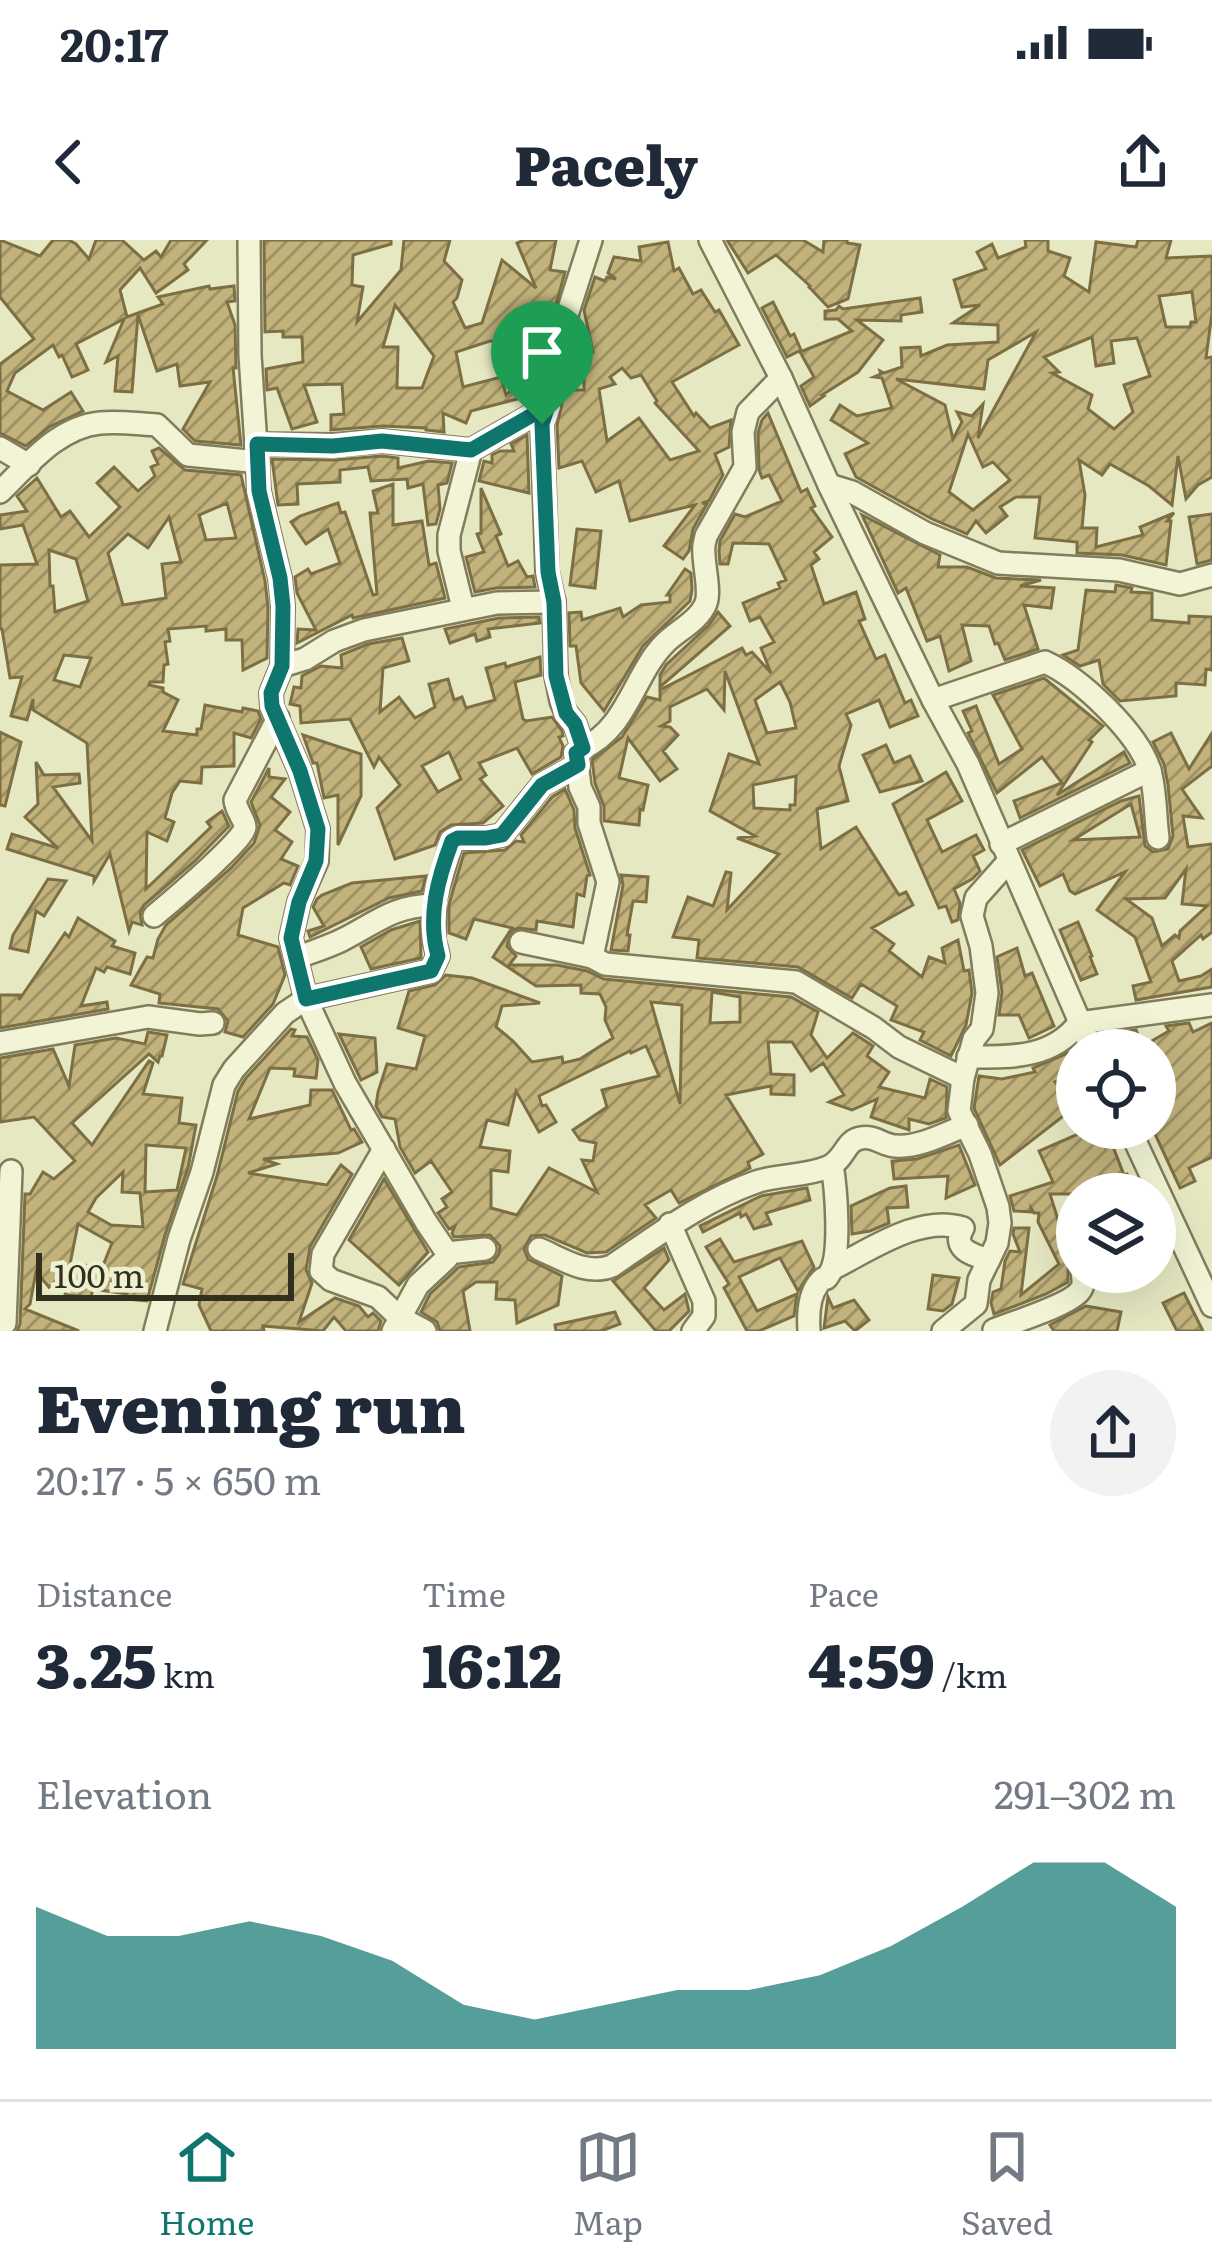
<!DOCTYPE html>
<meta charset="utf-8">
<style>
body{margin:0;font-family:Literata,serif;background:#f2f2f3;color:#1f2937;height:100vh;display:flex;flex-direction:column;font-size:45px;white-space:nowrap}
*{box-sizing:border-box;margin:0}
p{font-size:39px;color:#747a83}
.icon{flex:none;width:66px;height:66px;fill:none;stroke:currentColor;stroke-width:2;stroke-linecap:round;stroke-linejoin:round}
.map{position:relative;height:1091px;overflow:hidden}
.drawer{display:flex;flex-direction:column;background:#fff;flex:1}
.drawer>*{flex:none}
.buttons{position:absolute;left:1056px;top:789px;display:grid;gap:24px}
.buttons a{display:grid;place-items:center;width:120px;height:120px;border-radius:50%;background:#fff;box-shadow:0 12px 48px #0002;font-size:60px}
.scale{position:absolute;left:36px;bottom:30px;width:258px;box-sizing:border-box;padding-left:12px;border:6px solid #322f1e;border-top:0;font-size:33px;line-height:42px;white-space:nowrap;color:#322f1e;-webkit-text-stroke:9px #eef1d1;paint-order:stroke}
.pin{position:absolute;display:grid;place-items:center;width:102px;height:102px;color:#fff;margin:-123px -51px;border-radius:50% 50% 50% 0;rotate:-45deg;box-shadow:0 0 12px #0007}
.pin .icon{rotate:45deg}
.round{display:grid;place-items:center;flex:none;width:126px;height:126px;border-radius:63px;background:#f2f2f3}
.head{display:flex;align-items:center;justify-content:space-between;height:204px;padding:0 36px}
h1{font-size:66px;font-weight:800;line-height:90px}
.stats{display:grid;grid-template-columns:repeat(3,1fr);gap:18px;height:204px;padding:12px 36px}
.stats div{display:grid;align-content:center}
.stats b{font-size:60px;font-weight:800}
.stats small{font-size:33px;font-weight:400}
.stats p{font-size:33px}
.chart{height:336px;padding:24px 36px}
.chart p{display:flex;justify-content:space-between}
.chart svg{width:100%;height:216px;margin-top:12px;fill:#0f766e;opacity:.7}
.status{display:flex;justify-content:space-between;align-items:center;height:84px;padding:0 60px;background:#fff;direction:ltr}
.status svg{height:33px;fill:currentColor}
header{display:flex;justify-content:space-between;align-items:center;height:156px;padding:0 36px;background:#fff;font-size:54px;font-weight:800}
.dock{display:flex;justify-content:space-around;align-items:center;height:168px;border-top:3px solid #e0e1e3;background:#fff;font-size:33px;color:#747a83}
.dock a{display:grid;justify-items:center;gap:6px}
.dock .current{color:#0f766e}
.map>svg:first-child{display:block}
.building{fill:url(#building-hatch);stroke:#7d6f44;stroke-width:3;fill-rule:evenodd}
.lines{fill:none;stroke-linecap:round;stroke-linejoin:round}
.street-casing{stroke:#807d5c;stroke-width:26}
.street{stroke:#f2f4d5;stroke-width:21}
.route-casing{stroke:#fff;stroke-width:24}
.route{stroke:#0f766e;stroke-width:15}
</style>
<div class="status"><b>20:17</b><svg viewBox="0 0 49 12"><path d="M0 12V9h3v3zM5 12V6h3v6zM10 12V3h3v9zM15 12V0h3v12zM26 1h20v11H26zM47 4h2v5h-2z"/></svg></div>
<header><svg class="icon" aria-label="back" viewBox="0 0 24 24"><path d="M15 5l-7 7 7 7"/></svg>Pacely<svg class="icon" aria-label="share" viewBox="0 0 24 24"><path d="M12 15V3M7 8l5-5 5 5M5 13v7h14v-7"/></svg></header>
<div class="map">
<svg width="1212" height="1091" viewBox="0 0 1212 1091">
<defs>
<pattern id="building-hatch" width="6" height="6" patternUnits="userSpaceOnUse" patternTransform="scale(3)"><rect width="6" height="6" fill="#c2b37c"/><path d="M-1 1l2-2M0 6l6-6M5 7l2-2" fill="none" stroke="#9e9265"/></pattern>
</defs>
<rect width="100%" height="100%" fill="#e6e8c2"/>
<g class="building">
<polygon points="0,0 40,16 53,0 69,0 76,4 89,19 96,0 122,0 144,20 156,11 161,17 171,0 207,0 184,24 188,30 156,53 140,28 120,50 127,77 163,64 158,57 209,46 210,49 234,46 235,61 227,62 235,85 236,128 233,128 241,205 195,201 183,189 210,142 180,146 177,124 157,131 138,75 132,152 115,151 118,116 106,122 124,79 76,104 88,130 72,137 62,115 59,117 53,105 15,133 7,151 43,170 71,152 83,171 49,187 26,206 0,193 0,124 34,99 0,57"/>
<path d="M264,0H391V4L353,15L352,45L363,47L357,82L401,30L404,0H450L444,21L462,40L457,58L453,62L465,88L482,83L502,20L536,48L517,3L524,0H556L550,30L565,32L542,116L532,114L535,103L490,101L456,112L463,147L501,137L506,155L529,133L537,140L533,157L525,162L521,158L471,171L466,183L443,173L444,192L426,190V188L383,186L331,190V175L344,174L342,144L304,145L317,182L292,189L277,148L267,150L266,129L303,122L302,97H283V91L265,92ZM395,65L434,116L422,148H397L398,107H383Z"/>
<polygon points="727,0 803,0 823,12 824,0 847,0 847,3 860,5 848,59 828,67 809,47 810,46 776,15 748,33"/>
<path d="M1025,0H1048V11L1070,18L1064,36L1089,52L1096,2L1136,7L1138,0H1171L1166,18L1212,16V73L1206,118L1212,117V237L1198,245L1186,259L1178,216L1172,265L1149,246L1110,224L1102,235L1079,220L1085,255L1082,288H1097L1096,307L1143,295L1140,287L1174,273L1167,281H1171L1166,325L1122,315L1077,313V302L1035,298L1040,257H1016L1000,267L1007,276L986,293L976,281L967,294L932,279L856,237L845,214L868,203L831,180L840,165L857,176L892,168L882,138L874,137L881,134L880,131L884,133L902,127L901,108L920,107L921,116L947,105L998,102V85L953,83L980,65L962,67L954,40L986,29L977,12L992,4L998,18L1026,7ZM1192,52L1196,82H1191L1190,87H1166L1159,56ZM1036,92L978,198L983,164L972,176L957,172L962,182L953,199L945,165L896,139L984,149L988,120ZM1092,97L1096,126L1114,123L1111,101L1137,98L1150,136L1124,145L1133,172L1114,189L1088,169L1092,155L1052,133L1059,132L1044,117ZM968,194L983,227L993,222L1010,240L973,270L949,252Z"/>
<path d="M668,2L674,31L679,28L693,54L701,50L715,72L719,70L739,105L672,142L694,176L696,173L710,188L731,180L729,207L715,214L723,235L709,261L702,263L707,264L693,289L689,311L683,319L664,306L695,265L630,281L619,241L596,252L582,221L559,228L557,185L565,150H584V112H593L584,70L595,37L605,41L607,37L616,39L608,33L614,17L641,21L639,7ZM622,128L631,138L641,135L657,161L655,163L699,211L670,220L639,178L607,201L599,149L615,144L610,137Z"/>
<polygon points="920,58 922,72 901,75 901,81 857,80 883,100 858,132 822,155 824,156 810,166 801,146 814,137 800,112 852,91 838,79 825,79 825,71 836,70 839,66 843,69"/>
<polygon points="773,62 790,96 794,94 801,110 787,117 762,68"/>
<path d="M768,173L801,252L807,249L815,266L811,268L832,297L814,312L819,319L811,325L824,364L856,352L865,379L859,381L876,419L885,415L905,463L911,460L918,476L890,487L879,460L846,474L851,485L839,526L848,561L817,569L821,609L856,587L899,655L906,652L913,665L872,688L894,704L889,711L922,737L929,717L945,723L942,708L958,700L964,731L969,730L972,753L966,785L951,816L920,800L924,792L891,780L897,766L861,744L852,758L798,727L697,718L699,700L673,697L688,657L713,666L726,632L731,633L727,670L779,614L737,598L755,596L710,571L729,514L759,524L725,431L724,470L707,449L670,467V481L661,486L670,487L678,495L663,511L677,529L660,541L628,498L619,538L648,545L643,570L640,569L639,585L604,581V566L595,543L592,520L622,497L647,457L660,460V450L742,408L746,415L752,412L771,433L761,408L774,402L760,377L750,381L743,363L780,348L778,343L786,340L769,304L733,303L728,324H720L719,311L720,301L735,274L745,277L782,261L769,235L762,238L759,230L758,193L762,180ZM780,442L790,462L796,488L767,493L755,460ZM796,536L795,565H790V570L754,568L753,545Z"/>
<polygon points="527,195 529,253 479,241 484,221 492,223 492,215 500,211 514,211 511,204"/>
<path d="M159,208L185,230L241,235L265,341L268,367L267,418L243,430L242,400H226V389L206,391V386L168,389L170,401L165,402L168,424L164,425L163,442H150L149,445L163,448V452L178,460L163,491L197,495V489H201L205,465L242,472L243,468L258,471L261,479L251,498L234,493V526L202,527L201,543L180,541L172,553L165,578L174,582L167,601L147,592L146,649L211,587L207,582L222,571L229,586L195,621L144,665L140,672L142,685L132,682L129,691L110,614L94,641V636L7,609L12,594L58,608L25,577L38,564L36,522L44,535L79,534L80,543L53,547L92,601L87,503L33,470V459L27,480L11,476L22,437L10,438L2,389H0V325L37,324L23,285L0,289V275L27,271L17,256L37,238L61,277L70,271L89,297L120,267L97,243L114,227L138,251L155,236L151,227L158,224L152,211ZM227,263L236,298L206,300L199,275ZM169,277L181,322L162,324L166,358L123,365L108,313L128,294L148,308ZM49,310L76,319L88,361L55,372L53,346H50ZM64,415L91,418L80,447L54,440Z"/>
<polygon points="382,216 398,218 398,228 429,221 452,223 447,243 438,245 440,269 436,284 428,285 423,244 408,248 407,239 371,241 368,227 340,230 340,242 297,244 298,264 278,265 272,219 334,220"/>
<polygon points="393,244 393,285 422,281 429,325 436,323 445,358 353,378 352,375 297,403 298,389 316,390 297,353 295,337 308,329 311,334 340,323 328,289 306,304 291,282 300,276 338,263 341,273 345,272 373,355 377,354 370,273 378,273 373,251"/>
<polygon points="481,248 501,294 496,296 508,326 518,321 527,337 533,336 535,347 496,348 475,352 466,317 484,312 477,294 481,293"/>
<polygon points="1212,274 1212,320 1197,324 1189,277"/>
<polygon points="862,275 940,315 938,327 967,327 996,338 1041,340 1020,346 1054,348 1051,368 1024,365 1038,409 1005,420 998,403 995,404 989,386 962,385 971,421 949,431 940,396 927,401 906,348 898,353"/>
<polygon points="577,289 601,291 595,348 570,345"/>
<polygon points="685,329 691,333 692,350 690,361 643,406 604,471 581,443 576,406 570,406 569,373 581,372 582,380 620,368 623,377 641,365 670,362 670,355 667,355"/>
<polygon points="1116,345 1132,348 1131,352 1152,353 1152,380 1189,383 1189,376 1212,377 1212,430 1206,429 1205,445 1176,443 1176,456 1120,461 1103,444 1099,420 1080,426 1063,415 1078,410 1086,350 1115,352"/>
<polygon points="718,372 730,386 660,447 660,435 666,425 709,385"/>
<polygon points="539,377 540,383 488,389 490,397 477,401 475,394 450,403 445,389 499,378"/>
<path d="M402,398L409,421L383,428L380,472L399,457L415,478L435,467L429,444L448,439L454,460L462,457L466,468L495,460L486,428L505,423L506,427L540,417L541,435L515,442L523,479L526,481L552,477L562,491L563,496L559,497L563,506L561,517L532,534L517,508L479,523L486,535L480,539L503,566L483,583L451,585L440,592L435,605L395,619L377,568L400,545L379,517L374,527L350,479L301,483L300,466L290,464L294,447L301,448L302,436L321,426L342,428L341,415L368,404ZM449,512L461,539L438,552L422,526Z"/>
<polygon points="1044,438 1103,486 1089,500 1092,502 1057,555 1124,512 1130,523 1020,578 1014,561 1062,543 1042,517 997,553 968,493 972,491 963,471 976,466 999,524 1022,509 993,455"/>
<polygon points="0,492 21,502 5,566 0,565"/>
<path d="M1171,493L1189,529L1212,493V526L1182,549L1202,578L1183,576L1188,607L1212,604V692L1203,699L1201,695L1172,721L1179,741L1201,736L1212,729V747L1136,760L1133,746L1151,742L1135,697L1097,670L1125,632L1075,654L1070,651L1063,634L1040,646L1022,610L1121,561L1139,556L1145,606L1153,612L1168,609L1173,596L1168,545L1164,524L1153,502ZM1131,564L1140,597L1073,600ZM1186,629L1182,664L1207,666L1180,691L1179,698L1175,695L1162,706L1152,678L1126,659L1165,658Z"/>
<polygon points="303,495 361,514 361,556 338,605 338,555 324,558 317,523 313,523"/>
<polygon points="886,505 894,523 910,516 922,541 880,552 863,515"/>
<polygon points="269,528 269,537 285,539 271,557 290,572 275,590 292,602 281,619 298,626 290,645 284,643 243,668 238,695 278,707 285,735 273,764 243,797 225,792 228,781 218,769 159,763 160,754 131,745 147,717 153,718 158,699 166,685 231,628 254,603 260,585 251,562"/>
<polygon points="946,532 962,561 927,580 942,612 976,595 984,610 973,616 980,631 972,639 954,649 960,663 958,680 952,682 946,666 939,668 893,564"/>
<path d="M565,549L574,570L575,588L590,635L587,636L584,656L577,654L573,687L537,681L536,690L518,688L511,691L507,706L516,716L509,725H557L587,731L604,739L791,757L818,772L811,795L827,818L853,793L873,806L867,816L889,832L879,847L925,858L930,839L947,847L946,878L929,884L909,879V890L871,877L877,859L852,870L829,862L844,855L823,823L811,831L792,802H768L771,834L794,835V855L771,854V846L726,855L763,914L748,922L750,928L679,963L671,950L645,965L656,978L606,1012L587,1013L545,995L531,996L524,1009L528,1019L562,1036L558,1065L517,1083L515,1060L496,1059L497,1042H476L463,1051L470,1091H440L437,1082L421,1072L430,1054L459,1027L493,1022L499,1014L500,1006L490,995L454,997L452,993L455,986L449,989L438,973L447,967L442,959L452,952L431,921L415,933L400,907L395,879L382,877L376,866L378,852L387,824L416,829L425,796L398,788L409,751L435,745L446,735L472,738L540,763L502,766L496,787L513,801L532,822L562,817L563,823L580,819L613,798L605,780L606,767L600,754L581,753V745L536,746L493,717L512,688L474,679L466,699L449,693V664L464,613L505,610L516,601L524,602L521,595L552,557ZM712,752L740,757V782L710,783ZM651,762L682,765L680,864L678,857ZM646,806L659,836L602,850L607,867L573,890L580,900L596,903L593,921L582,920L597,952L549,928L517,975L491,968V930L508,932L510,911L480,907L487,880L508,885L516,851L539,892L556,882L546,865L542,866L539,856L630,811L631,813Z"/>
<polygon points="621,635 648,637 646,662 633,661 627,695 630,695 628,711 611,710 623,645"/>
<polygon points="426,636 422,651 389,658 310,697 308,691 324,686 313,667 317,659 322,655 352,643"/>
<polygon points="48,639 66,641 44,676 36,671 28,712 10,708 13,695"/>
<polygon points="78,678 115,701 112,706 135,713 130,734 107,727 104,732 96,728 81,766 107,762 108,769 0,788 0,755 20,755 19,760 65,693 69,697"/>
<polygon points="420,681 421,718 371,729 361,707 391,690"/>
<polygon points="1078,682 1092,716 1090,717 1097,734 1081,740 1060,690"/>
<polygon points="1017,708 1025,736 1032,733 1054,786 1029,798 1019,775 999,775 1002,752 997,717"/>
<polygon points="1189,783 1193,792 1212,783 1212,917 1189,928 1195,941 1180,948 1155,894 1155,810 1120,810 1112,794 1136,790 1143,806 1169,791 1166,786"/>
<polygon points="291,789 295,790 292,796 307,797 318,820 316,838 294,836 295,829 270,828 249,879 310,865 311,850 332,850 351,890 354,889 362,902 338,913 263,919 277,924 248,933 327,945 341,925 352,934 310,1007 306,1030 312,1043 299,1082 335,1058 359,1066 368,1077 373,1073 381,1081 378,1091 346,1091 334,1077 323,1091 263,1086 264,1091 211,1091 199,1065 202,1049 183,1044 217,936 238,851 246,838"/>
<path d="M148,792L167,795L162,816H160L158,822L149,814L72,883L92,905L149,821L153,823L143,854L182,858L179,883L196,885L188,928L165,995L147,1061L125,1059L127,1054L93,1049L91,1057L65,1055L72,1023L102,1028L112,1003L78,984L69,1029L49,1047L36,1032L30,1064L25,1069L79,1091H17L20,1084L25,954H30L43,932L54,939L75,921L34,877L0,882V818L53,809L69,846L75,805L116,798L145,804ZM146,905L186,908L177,950L145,952ZM123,932L122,952L140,953L143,987L111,985L88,972L96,958Z"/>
<polygon points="339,794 375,798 377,832 361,840"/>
<polygon points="1070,812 1077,834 1055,842 1075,867 1000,925 974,868 979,836 1002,839 1035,832 1033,828"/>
<polygon points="1092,888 1097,888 1105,907 1112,904 1124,935 1127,934 1135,954 1050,954 1063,996 1077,988 1077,1010 1071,1014 1074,1019 1068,1028 1068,1042 1046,1054 994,1074 991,1063 993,1052 1001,1049 1005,1021 1010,1011 1020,1012 1013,994 1014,988 1029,988 1021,1055 1059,1024 1038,982 1039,973 1034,973 1031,968 1031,972 1014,971 1010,956 1053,942 1039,911"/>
<polygon points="959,905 975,945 946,958 948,936 894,939 892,921 917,919"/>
<polygon points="384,939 428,1012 399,1045 349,1000"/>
<polygon points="906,946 908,967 887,968 889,983 870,991 852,994 851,966 890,948"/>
<polygon points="807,948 810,960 766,973 771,984 754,989 746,974 741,977 740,973 703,992 700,986 761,956"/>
<polygon points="720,999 734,1022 802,1001 814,1027 798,1051 780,1018 739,1037 757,1071 797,1054 794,1076 759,1091 747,1091 724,1048 729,1044 706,1007"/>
<polygon points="664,1008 669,1020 644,1048 664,1070 685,1054 689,1071 669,1091 656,1091 613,1041"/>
<polygon points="933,1035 959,1038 952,1064 943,1071 928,1069"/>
<polygon points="1184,1053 1203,1091 1177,1091 1163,1063"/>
<polygon points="828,1057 833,1068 854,1060 869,1080 855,1091 845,1081 824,1088"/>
<polygon points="1086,1066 1121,1072 1117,1091 1054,1091 1050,1085"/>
<polygon points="615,1072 620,1084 601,1091 556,1091 555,1085"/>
</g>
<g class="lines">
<g class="street-casing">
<g id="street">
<polyline points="249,0 250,115 259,251 280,338 283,366 282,426 271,453 272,467 300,531 318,589 317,621 299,662 291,698 306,759 345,843 426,982 447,1013 447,1018 418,1045 393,1091"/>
<polyline points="591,0 567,75 542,184 547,331 554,362 556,436 561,461 566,473 575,484 583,508 576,513 580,547 589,567 589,583 608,642 592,717"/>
<polyline points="710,0 781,138 829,245 933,460 968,524 1092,810"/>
<polyline points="257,204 333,205 382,201 471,210"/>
<polyline points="0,208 29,225"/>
<polyline points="829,245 852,252 925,293 998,323 1119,330 1180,344 1212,335"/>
<path d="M0,252C28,225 58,187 100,183C118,181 138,184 157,185L188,215L258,222"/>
<polyline points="463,368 449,311 449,295 471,210 548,166"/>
<polyline points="282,426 305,419 334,401 364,390 497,363 554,362"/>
<path d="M933,460L1045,422C1080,438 1139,493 1150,531C1156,552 1155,576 1158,598"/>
<path d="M583,508C627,489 634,434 665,403C677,391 700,380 706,363C711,349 702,321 704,305L706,296L745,227L743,192L748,172L781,138"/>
<polyline points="1001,604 1150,530"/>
<path d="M154,676C168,664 245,600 245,587C245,580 236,571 235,560L278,478"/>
<polyline points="521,702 592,717 605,724 796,742 874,788 899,807 963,838"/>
<path d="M296,718C311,712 328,707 342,700C376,683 392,666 433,665"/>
<polyline points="0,803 148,777 200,784 213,783"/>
<path d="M968,817C1010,817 1052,819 1079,783L1212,765"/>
<polyline points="1129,888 1212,1066"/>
<polyline points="384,909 323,1014 321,1031 331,1040 378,1057 399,1077 425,1091"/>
<polyline points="670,984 704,1061 704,1076 693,1091"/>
<path d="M539,1009C563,1019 586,1036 612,1026C659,994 702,961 756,942C779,934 804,937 828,927C845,920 845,900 861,898C874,895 884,906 896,906C919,908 946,893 967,885"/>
<polyline points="447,1013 485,1009"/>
<path d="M832,1029C870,1010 920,974 963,988C951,1009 972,1015 989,1020"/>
<polyline points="0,1089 5,1083 11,931"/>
<path d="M994,1090C1013,1082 1067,1066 1079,1052C1085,1045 1083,1040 1082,1032"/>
<polyline points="155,1091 179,999 202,932 224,845 234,829 285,773 306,759 431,731 438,716 434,700 435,669 433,665 452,601 458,598 486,598 502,595 542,545 578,525"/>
<path d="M809,1091C808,1076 808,1057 818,1044C828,1031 823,1046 831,1031C841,1011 836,948 832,925"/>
<polyline points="943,1091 976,1064 979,1040 997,1003 1000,983 998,967 980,914 959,871 963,838 974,799 982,789 987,753 981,706 972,676 976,658 1008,622"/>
</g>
</g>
<use href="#street" class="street"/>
</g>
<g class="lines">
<g class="route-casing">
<path id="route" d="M548,166L542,184L548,332L554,362L556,436L566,473L575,484L583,508L576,513L578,525L542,545L502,595L486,598H458L452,601C438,638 427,677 438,716L431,731L306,759L291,698L299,662L316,621L318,589L300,531L272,466L271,453L282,426L283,366L280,338L259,251L257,204L333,206L382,201L471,210Z"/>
</g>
<use href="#route" class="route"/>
</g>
</svg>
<div class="buttons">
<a><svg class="icon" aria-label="locate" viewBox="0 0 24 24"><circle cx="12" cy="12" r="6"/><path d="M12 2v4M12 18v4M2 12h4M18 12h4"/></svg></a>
<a><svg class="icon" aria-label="layers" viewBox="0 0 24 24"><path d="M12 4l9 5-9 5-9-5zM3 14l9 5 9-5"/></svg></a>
</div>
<div class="scale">100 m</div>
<div class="pin" style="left:542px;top:184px;background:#1e9e55"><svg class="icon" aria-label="arrive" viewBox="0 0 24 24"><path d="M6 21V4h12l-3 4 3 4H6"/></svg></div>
</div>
<section class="drawer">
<div class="head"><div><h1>Evening run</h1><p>20:17 · 5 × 650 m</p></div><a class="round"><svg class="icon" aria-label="share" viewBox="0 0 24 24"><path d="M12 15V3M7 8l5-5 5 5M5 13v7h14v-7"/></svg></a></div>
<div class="stats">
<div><p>Distance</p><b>3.25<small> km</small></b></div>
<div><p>Time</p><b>16:12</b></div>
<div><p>Pace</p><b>4:59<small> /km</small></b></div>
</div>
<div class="chart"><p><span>Elevation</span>291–302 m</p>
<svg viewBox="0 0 160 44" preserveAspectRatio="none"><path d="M0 44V15L10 21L20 21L30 18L40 21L50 26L60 35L70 38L80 35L90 32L100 32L110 29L120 23L130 15L140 6L150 6L160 15V44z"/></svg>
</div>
</section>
<nav class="dock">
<a class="current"><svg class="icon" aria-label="home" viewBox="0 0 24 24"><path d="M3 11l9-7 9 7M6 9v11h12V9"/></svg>Home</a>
<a><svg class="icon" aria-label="map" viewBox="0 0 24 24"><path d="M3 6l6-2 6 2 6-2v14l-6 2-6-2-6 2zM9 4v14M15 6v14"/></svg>Map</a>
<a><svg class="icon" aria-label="saved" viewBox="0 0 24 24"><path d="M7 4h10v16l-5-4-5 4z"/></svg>Saved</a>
</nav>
